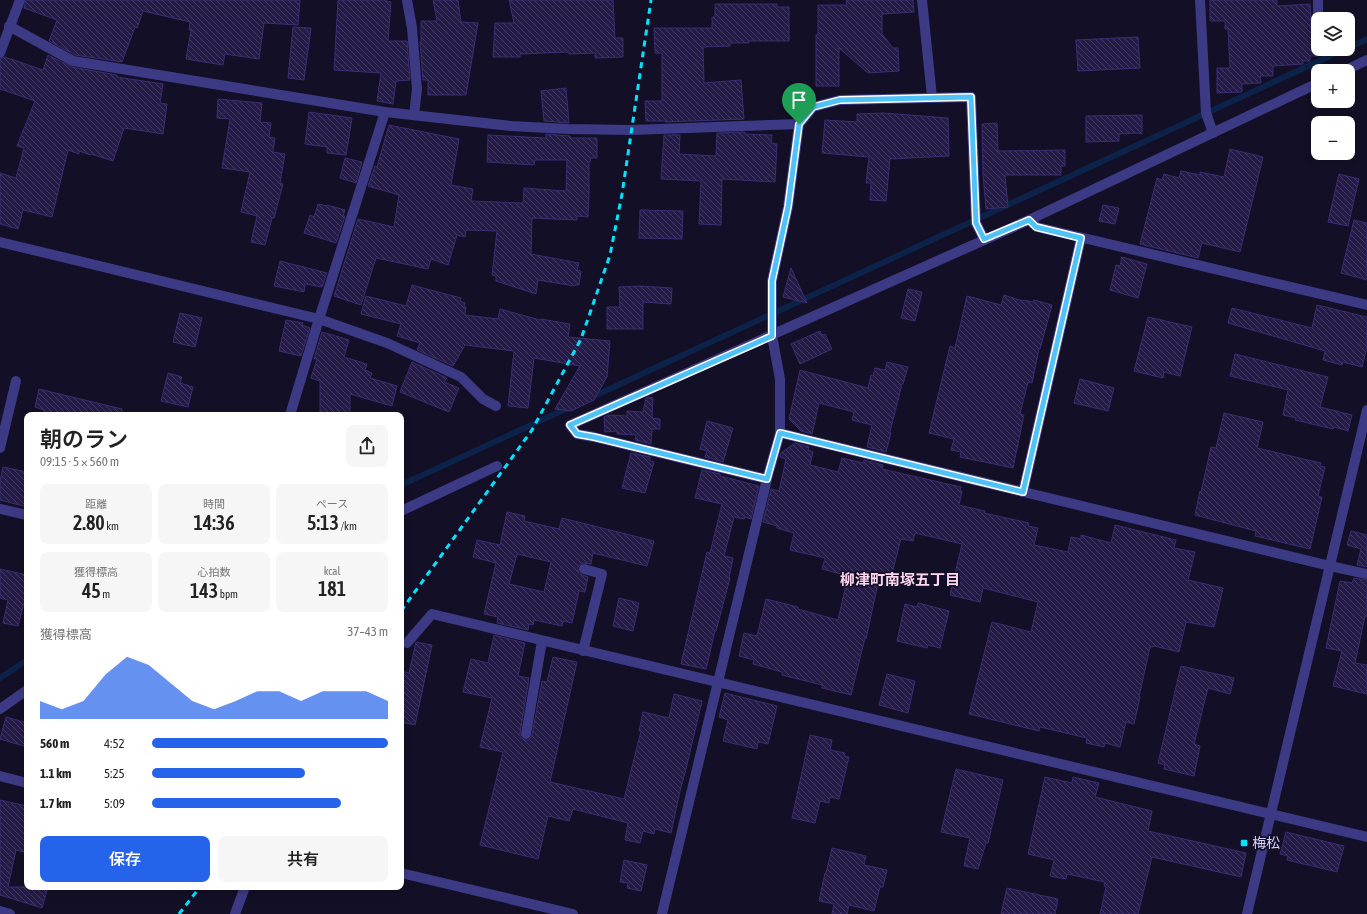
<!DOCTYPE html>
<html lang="ja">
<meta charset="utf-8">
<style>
body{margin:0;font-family:"Asap Condensed","Noto Sans JP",sans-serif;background:#f6f6f6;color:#222;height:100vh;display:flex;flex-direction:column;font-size:15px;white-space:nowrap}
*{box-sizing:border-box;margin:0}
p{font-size:13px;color:#767676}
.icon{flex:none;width:22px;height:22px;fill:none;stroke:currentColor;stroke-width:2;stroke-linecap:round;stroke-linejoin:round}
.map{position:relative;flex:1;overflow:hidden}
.side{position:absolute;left:24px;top:412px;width:380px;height:478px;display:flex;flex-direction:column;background:#fff;border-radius:8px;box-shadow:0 2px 6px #0003}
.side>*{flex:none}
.buttons{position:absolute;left:1311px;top:12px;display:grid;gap:8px}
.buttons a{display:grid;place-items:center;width:44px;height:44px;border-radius:8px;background:#fff;box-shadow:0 2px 6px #0003;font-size:20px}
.pin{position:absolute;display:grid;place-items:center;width:34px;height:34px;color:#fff;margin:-41px -17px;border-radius:50% 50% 50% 0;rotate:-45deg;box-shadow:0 0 4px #0007}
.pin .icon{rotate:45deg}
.round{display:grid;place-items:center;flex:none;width:42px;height:42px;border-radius:8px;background:#f6f6f6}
.summary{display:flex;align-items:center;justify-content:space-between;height:68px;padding:0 16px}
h1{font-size:22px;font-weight:600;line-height:30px}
.metrics{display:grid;grid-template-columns:repeat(3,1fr);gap:6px;height:68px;padding:4px 16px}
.metrics div{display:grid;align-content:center;border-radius:8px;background:#f6f6f6;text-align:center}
.metrics b{font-size:20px;font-weight:600}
.metrics small{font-size:11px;font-weight:400}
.metrics p{font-size:11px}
.chart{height:112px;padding:8px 16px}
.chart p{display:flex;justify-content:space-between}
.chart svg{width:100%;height:72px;margin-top:4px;fill:#2563eb;opacity:.7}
.primary-button{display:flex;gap:8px;margin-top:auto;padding:8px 16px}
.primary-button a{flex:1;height:46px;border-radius:8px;background:#2563eb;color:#fff;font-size:16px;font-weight:600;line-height:46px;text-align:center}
.primary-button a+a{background:#f6f6f6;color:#222}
ul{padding:0 16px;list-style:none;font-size:13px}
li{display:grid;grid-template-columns:64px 48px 1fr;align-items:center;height:30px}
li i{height:10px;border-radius:5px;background:#2563eb}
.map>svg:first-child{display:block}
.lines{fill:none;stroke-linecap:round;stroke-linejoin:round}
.stream{stroke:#0c2248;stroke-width:6}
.building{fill:url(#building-back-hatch);stroke:#3b2d73;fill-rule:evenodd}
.service{stroke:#3d3a85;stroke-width:10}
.minor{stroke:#3d3a85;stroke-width:10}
.tertiary{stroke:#3d3a85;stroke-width:10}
.rail{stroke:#00e5ff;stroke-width:3;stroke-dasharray:6 5;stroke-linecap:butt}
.route-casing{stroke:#fff;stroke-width:8}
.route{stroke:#4fc3f7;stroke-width:5}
.poi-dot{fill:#00e5ff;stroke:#130f26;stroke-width:1.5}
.labels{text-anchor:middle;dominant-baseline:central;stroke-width:3.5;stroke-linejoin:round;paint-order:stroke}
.poi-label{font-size:14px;fill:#d9d4ff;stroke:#130f26;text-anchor:start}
.neighbourhood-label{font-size:15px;font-weight:bold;fill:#ffd6f0;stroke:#130f26}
</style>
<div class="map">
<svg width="1367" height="914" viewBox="0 0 1367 914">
<defs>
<pattern id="building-back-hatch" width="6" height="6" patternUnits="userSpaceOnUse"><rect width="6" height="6" fill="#241b47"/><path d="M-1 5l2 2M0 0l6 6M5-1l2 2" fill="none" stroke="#433b63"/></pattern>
</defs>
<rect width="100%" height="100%" fill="#130f26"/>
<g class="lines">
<g class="stream">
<polyline points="1348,48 1367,39"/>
<polyline points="590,398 1345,49"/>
<polyline points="401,485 570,407"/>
<polyline points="0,678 27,660"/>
</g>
</g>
<g class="building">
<polygon points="26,0 300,0 298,25 264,23 259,59 225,54 223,65 186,59 191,30 189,30 190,22 143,11 137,28 135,27 122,62 75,55 49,41 57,20 24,8"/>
<polygon points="338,0 386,0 386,1 391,2 388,41 407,41 410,80 396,81 393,104 377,101 381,73 334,70"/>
<polygon points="433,0 458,0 461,22 478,23 466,95 428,95 428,80 423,80 420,42 421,42 421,21 437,21"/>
<polygon points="509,0 613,0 615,38 623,38 623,57 595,58 595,53 569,54 569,52 520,54 520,57 493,57 495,23 514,23"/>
<polygon points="846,0 913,0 914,12 882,14 882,34 893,48 898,48 899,71 868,73 839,48 839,86 816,86 816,35 818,35 818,5 847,5"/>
<polygon points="1210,0 1277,0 1277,6 1310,4 1312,42 1318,41 1318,56 1310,56 1310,61 1303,61 1303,64 1273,66 1273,76 1260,76 1261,83 1242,84 1242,92 1217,93 1217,68 1230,68 1228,29 1225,29 1225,21 1210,21"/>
<polygon points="715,4 777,4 777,7 789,7 789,41 749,41 749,43 730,43 730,46 703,47 704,83 741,80 744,119 665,122 665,121 646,121 645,101 662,101 662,53 655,53 654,28 712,28 712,17 715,17"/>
<polygon points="293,27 311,28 304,80 288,78"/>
<polygon points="1138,37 1140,68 1078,71 1076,40"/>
<polygon points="48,55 72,67 117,75 117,77 163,84 160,103 167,104 163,134 124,128 113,161 91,154 91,155 79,151 79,154 68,150 52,217 23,210 18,229 0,224 0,173 16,178 24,148 17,146 35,101 0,89 0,59 5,57 43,70"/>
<polygon points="566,88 569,123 544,121 541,91"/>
<polygon points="218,99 262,103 260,122 271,123 269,137 275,138 273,152 285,154 280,183 283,184 274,218 272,218 265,245 251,242 257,216 241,212 250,172 222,168 230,119 217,118"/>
<polygon points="309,112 352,118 346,155 327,153 327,147 305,144"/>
<polygon points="883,113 948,118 949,156 890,159 886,201 870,200 871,183 866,183 869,157 822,153 825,120 857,122 857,114"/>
<polygon points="1142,115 1142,134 1138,133 1119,134 1119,141 1086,142 1086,116"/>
<polygon points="997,123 998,151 1065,150 1065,166 1061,166 1061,175 1005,175 1008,207 986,209 983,174 982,124"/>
<polygon points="389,125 459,139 451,185 473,189 471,201 523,203 524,188 566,191 567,160 535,160 534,165 487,162 488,135 546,138 546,134 570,136 571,138 597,138 597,158 591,158 590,162 589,162 589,192 588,217 577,216 577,220 532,218 531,254 579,263 577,270 581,271 579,285 574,285 574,286 538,280 536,294 496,281 496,276 492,275 497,231 466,230 465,237 457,235 448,265 431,259 428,269 376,258 361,305 334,296 358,219 394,227 399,195 368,186 375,166 377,167"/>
<polygon points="745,132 745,134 772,135 771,143 777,144 775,182 722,179 721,225 699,224 701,181 661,179 664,135 680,135 679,154 716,156 717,133"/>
<polygon points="1230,149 1263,157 1240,252 1202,243 1198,258 1140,244 1157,178 1162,180 1164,174 1179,178 1181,171 1200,175 1200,172 1224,177"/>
<polygon points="345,158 362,162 356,183 340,178"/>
<polygon points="1339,174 1359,179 1348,226 1328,222"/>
<polygon points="318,204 327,206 327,205 345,210 343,216 345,216 336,243 304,233 310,215 314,217"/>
<polygon points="1103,205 1119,208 1115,224 1099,221"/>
<polygon points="640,210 683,211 682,239 639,238"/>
<polygon points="1354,220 1367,223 1367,280 1341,273"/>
<polygon points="1122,257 1147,264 1138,298 1110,290 1116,265 1120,266"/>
<polygon points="280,261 327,273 322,287 305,284 304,292 274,286"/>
<polygon points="791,268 807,303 783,297"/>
<polygon points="412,285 461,298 460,301 465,303 464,306 466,307 465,315 498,319 500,309 540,320 541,319 570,324 568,337 610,341 607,377 594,400 571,411 555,409 580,366 534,358 528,408 508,406 514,351 465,345 453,366 417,350 420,343 397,336 401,324 361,314 366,296 406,306"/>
<polygon points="639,286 672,288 671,304 643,302 643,329 607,329 607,307 620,307 619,287"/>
<polygon points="908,289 922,292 915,321 901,318"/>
<polygon points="1004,295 1023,301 1024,300 1033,302 1034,300 1052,305 1040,349 1039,349 1032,383 1028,382 1020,414 1024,415 1013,468 960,457 961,452 951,450 954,439 929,433 950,346 955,348 967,296 1001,305"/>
<polygon points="1317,305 1367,317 1367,347 1362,367 1343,362 1342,365 1323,360 1325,351 1228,323 1232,308 1312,328"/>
<polygon points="180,313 202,318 195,347 173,342"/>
<polygon points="1148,317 1192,327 1180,376 1164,372 1163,378 1134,371"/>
<polygon points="286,320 303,323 302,325 310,328 301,356 279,351"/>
<polygon points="820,331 822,335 825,334 832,349 800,364 791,344"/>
<polygon points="322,332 349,340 344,357 367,364 365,370 372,373 370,378 397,386 392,406 350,394 350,415 320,415 320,381 311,378 317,359 314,359"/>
<polygon points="1235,354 1328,377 1320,407 1352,415 1348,431 1334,427 1333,429 1295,420 1296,418 1283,415 1288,390 1230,376"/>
<polygon points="412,362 447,378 444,382 459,388 449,412 400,392"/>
<polygon points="887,362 908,367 903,384 902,384 890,432 891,433 886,452 867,447 872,425 852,420 854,412 819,403 812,434 801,431 789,419 800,370 868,388 871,375 873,376 875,368 885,370"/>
<polygon points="168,373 182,377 180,383 193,387 188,407 161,401"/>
<polygon points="1080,379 1114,388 1108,411 1074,403"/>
<polygon points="39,389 122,409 121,415 54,415 44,413 44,410 35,407"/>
<polygon points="648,397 653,398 652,418 660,419 660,429 652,429 651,444 635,440 636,435 617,434 617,431 605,432 604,417 608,415 627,416 627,411 643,412 646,398"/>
<polygon points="1224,413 1263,422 1257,448 1321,463 1320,466 1325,467 1318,496 1322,497 1310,549 1255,536 1256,531 1195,515 1200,491 1201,492 1211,447 1216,448"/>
<polygon points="707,421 733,428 723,462 705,457 707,451 700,449"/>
<polygon points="795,443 809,447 808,450 813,452 810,465 838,472 842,458 863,463 864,460 883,465 882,469 961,487 960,491 962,491 959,505 985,511 984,513 1029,523 1028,526 1038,528 1034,545 1068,552 1071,537 1081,539 1081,535 1111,543 1115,525 1176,540 1174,548 1195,552 1188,580 1223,588 1214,627 1186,622 1179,652 1154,646 1153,647 1150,647 1139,697 1140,697 1134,724 1126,722 1120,747 1105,743 1104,747 1086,743 1087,738 1040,727 1039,731 969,714 992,622 1031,632 1038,602 983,588 980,602 950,595 962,544 915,533 913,541 901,539 891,577 880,574 866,639 865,638 851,695 822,688 822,685 782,675 782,672 753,664 754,660 739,656 744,633 757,636 766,599 798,607 798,609 838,620 848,576 822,569 825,558 790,550 794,533 777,528 777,526 763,522 771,489 779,491 786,459 780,457 781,453"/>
<polygon points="631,453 650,457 650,461 654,462 645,493 622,488"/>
<polygon points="3,467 27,472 27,507 0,500 0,481"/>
<polygon points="702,470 720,474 720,476 759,486 751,519 745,517 744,519 734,517 724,556 733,558 729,578 730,578 716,631 715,631 706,669 681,664 707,552 710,553 722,504 695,498"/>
<path d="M507,512L525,516L524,521L559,529L562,518L654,541L647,566L593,553L591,564L583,563L578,567V571L580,574L588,577L585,592L579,591L572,623L563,621L562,626L534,620L533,625L529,624L528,630L497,623L498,617L484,614L496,563L473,557L477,540L500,545ZM517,554L551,562L544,592L509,584Z"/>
<polygon points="1351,531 1367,535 1367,567 1357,565 1361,549 1347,545"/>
<polygon points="0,569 27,575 27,604 24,603 18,626 3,623 8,600 0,598"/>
<polygon points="1354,578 1367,580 1367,617 1365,616 1355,663 1367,665 1367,694 1333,686 1342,651 1326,648 1340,581 1352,583"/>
<polygon points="619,598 639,603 633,631 613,626"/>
<polygon points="918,603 949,611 940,648 928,645 927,648 897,641 905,604 917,607"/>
<polygon points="494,635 525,643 518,676 529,678 520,733 520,737 525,740 529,740 532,735 542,681 547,682 553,657 577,662 550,782 624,799 641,731 639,731 643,712 669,718 674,694 702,701 686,769 680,791 671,833 655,829 654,834 643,831 640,843 625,840 628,823 573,809 569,821 548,816 538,859 480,845 503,752 480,747 492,698 463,692 471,659 488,663"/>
<polygon points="416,642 432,645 415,725 401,722 401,671 409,673"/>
<polygon points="1181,666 1234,678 1230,694 1208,688 1194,744 1200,746 1194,776 1164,769 1165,765 1158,763"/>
<polygon points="887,674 915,681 908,713 879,705"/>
<polygon points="725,693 777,706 768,744 758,742 757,749 723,741 728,720 719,717"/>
<polygon points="6,717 27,723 27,747 0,739"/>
<polygon points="810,735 832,740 830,750 845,753 844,756 849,757 839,799 830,797 829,803 820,801 815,823 792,818"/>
<polygon points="956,769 1003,780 988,843 986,843 978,869 964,866 970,838 941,832"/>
<polygon points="1045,777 1072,783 1073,777 1099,783 1095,797 1152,811 1148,831 1246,853 1241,877 1152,857 1138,914 1100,914 1106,887 1104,886 1105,882 1067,874 1066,879 1050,876 1054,860 1028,854"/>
<polygon points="0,800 27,806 27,853 16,850 8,887 48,887 42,908 0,895"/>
<polygon points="1286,832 1344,846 1337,872 1287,860 1288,856 1280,854"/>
<polygon points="832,848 866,856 864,865 887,870 883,887 880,887 874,911 849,905 847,914 832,914 834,904 819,901 825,873 826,873"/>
<polygon points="624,860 647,865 641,891 627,888 628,883 620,882"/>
<polygon points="1007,888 1058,899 1055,914 1001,914"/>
</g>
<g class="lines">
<g class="service">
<polyline points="407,0 412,28 417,89 414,115"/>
<polyline points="0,448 16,381"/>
<polyline points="0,911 10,914"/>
</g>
<g class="minor">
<polyline points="922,0 932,97"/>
<polyline points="1200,0 1206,113 1213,133"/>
<polyline points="1318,0 1318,19"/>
<polyline points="9,26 73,61 385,112 511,126 568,129 631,130 799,124"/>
<polyline points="0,53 20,0"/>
<polyline points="1344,71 1367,60"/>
<polyline points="1029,220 1037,227 1367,305"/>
<polyline points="0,242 319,319 387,343 461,377 483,399 496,406"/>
<polyline points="290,415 319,319 385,112"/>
<polyline points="767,479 594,437 577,434 570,425 1029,220 1318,83"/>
<polyline points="1023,492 1081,238"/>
<polyline points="0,509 27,515"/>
<polyline points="401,511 497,466"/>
<polyline points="1330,566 1367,574"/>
<polyline points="407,643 432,614 1367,837"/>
<polyline points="583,651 602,574 584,569"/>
<polyline points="0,709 27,690"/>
<polyline points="526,734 542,641"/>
<polyline points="0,776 27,783"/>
<polyline points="401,873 573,914"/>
<polyline points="235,914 245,887"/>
<polyline points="662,914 767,479 780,433 780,379 772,336 772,281 788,207 799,124 813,107 840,100 971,97 976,223 984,239"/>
<polyline points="1247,914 1367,410"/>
</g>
<polyline class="tertiary" points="780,433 1330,566"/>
<g class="rail">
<polyline points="401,611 532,430 581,339 610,255 622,194 651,0"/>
<polyline points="179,914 200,887"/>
</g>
</g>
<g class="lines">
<g class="route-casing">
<polygon id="route" points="971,97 976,223 984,239 1029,220 1036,227 1081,238 1023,492 780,433 767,479 594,437 577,434 570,425 772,336 772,281 788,207 799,124 813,107 840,100"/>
</g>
<use href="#route" class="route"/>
</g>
<rect class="poi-dot" x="1240" y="839" width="8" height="8" rx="2"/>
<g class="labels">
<g class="poi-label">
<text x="1252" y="843">梅松</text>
</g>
<g class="neighbourhood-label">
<text x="900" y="579">柳津町南塚五丁目</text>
</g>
</g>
</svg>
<div class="buttons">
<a><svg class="icon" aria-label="layers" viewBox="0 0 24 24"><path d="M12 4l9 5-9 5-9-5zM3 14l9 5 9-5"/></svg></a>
<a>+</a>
<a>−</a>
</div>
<div class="pin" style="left:799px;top:124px;background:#1e9e55"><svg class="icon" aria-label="arrive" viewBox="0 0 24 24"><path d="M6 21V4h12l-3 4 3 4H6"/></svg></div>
<section class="side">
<div class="summary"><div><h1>朝のラン</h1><p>09:15 · 5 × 560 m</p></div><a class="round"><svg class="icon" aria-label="share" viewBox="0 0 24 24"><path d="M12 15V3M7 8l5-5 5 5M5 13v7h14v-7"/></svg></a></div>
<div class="metrics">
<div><p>距離</p><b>2.80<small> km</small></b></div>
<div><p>時間</p><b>14:36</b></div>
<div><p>ペース</p><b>5:13<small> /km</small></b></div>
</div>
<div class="metrics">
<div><p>獲得標高</p><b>45<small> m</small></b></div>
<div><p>心拍数</p><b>143<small> bpm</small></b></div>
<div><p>kcal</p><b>181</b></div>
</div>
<div class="chart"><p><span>獲得標高</span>37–43 m</p>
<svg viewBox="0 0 160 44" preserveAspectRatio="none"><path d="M0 44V33L10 38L20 33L30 17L40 6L50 11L60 22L70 33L80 38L90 33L100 27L110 27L120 33L130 27L140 27L150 27L160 33V44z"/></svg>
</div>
<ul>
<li><b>560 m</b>4:52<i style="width:100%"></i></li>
<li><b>1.1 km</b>5:25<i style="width:65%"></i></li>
<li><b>1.7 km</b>5:09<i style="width:80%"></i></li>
</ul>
<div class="primary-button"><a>保存</a><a>共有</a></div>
</section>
</div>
